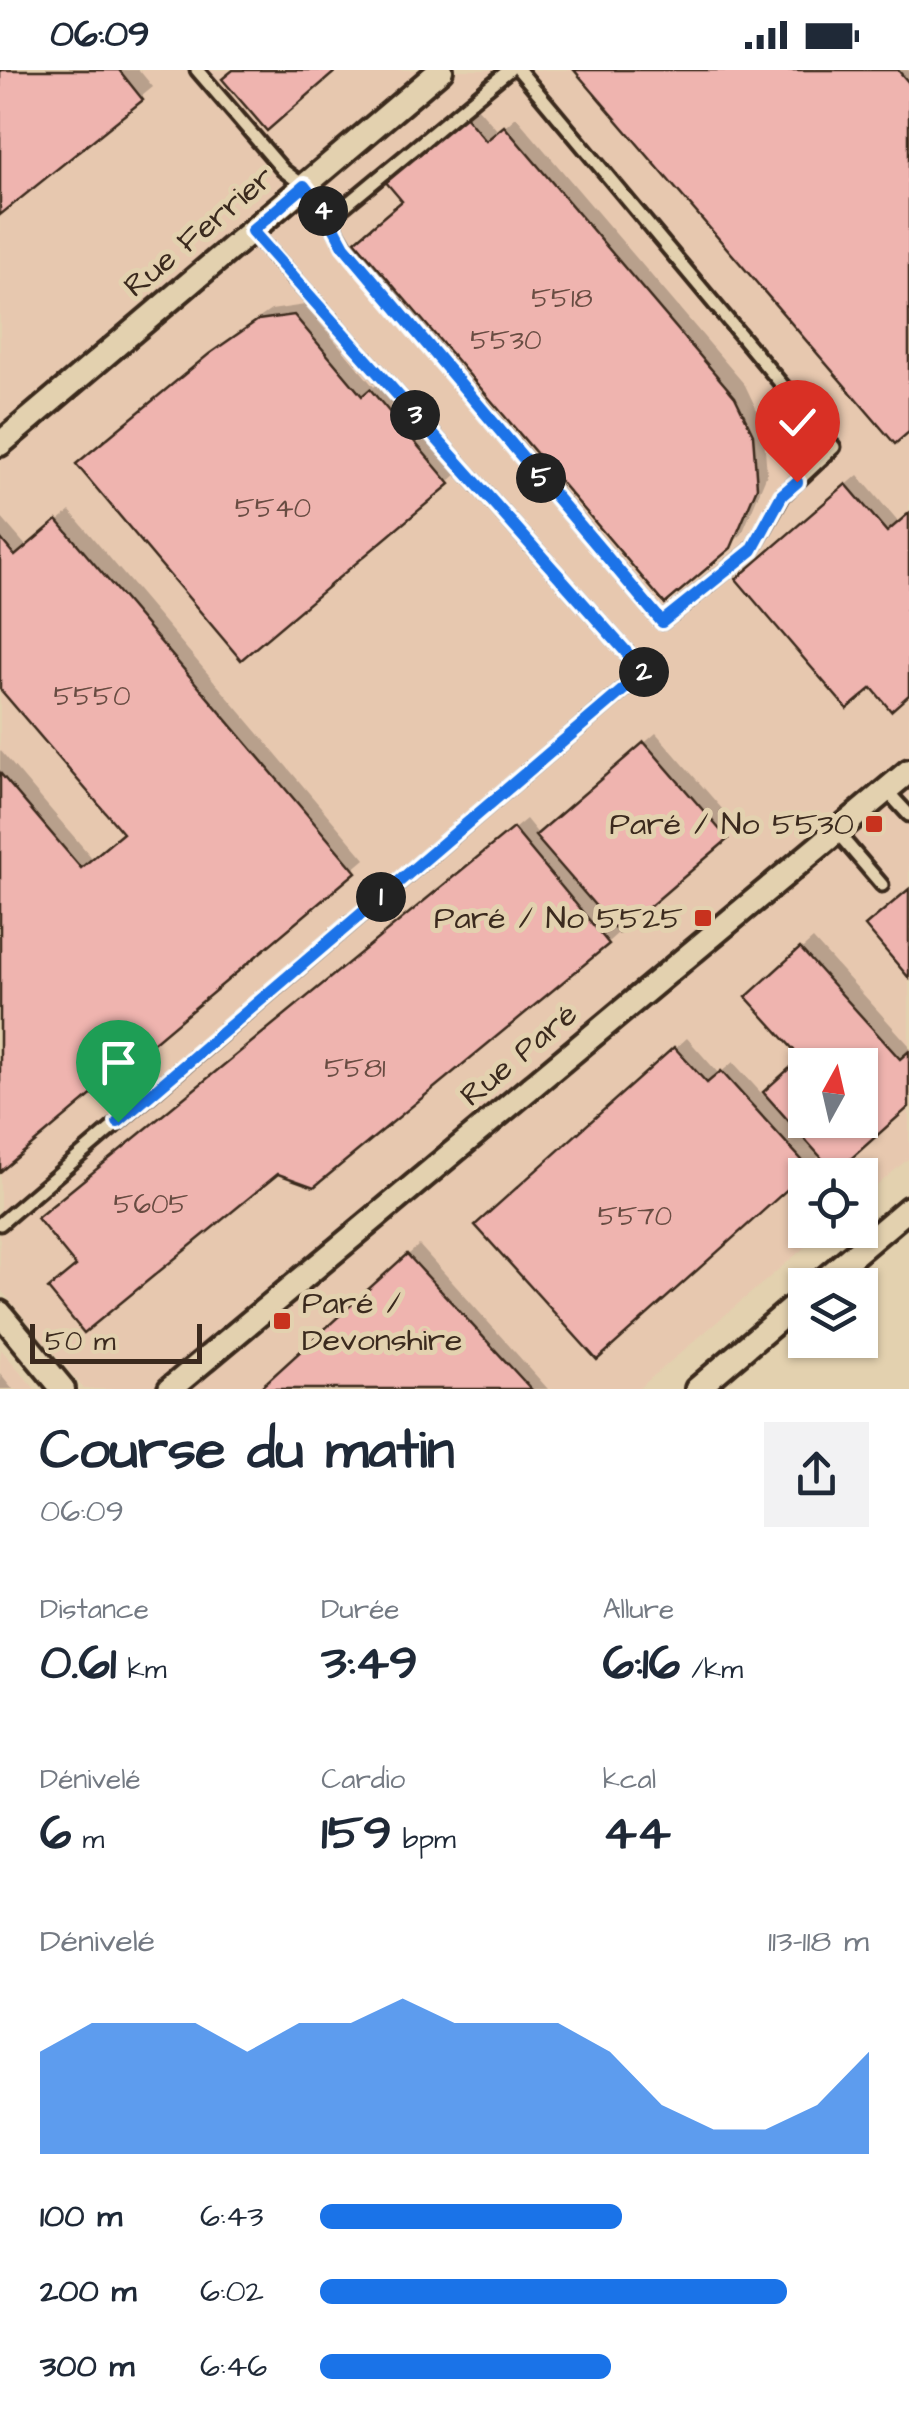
<!DOCTYPE html>
<html lang="fr">
<meta charset="utf-8">
<style>
body{margin:0;font-family:"Architects Daughter",sans-serif;background:#f2f2f3;color:#1f2937;height:100vh;display:flex;flex-direction:column;font-size:38px;white-space:nowrap}
*{box-sizing:border-box;margin:0}
p{font-size:32px;color:#747a83}
.icon{flex:none;width:55px;height:55px;fill:none;stroke:currentColor;stroke-width:2;stroke-linecap:round;stroke-linejoin:round}
.map{position:relative;height:1319px;overflow:hidden}
.sheet{display:flex;flex-direction:column;background:#fff;flex:1}
.sheet>*{flex:none}
.needle{width:65px;rotate:8deg}
.buttons{position:absolute;left:788px;top:978px;display:grid;gap:20px}
.buttons a{display:grid;place-items:center;width:90px;height:90px;border-radius:0px;background:#fff;box-shadow:0 2px 8px #0004;font-size:50px}
.scale{position:absolute;left:30px;bottom:25px;width:172px;box-sizing:border-box;padding-left:10px;border:5px solid #3b2a1e;border-top:0;font-size:28px;line-height:35px;white-space:nowrap;color:#3b2a1e;-webkit-text-stroke:8px #e3d1af;paint-order:stroke}
.pin{position:absolute;display:grid;place-items:center;width:85px;height:85px;color:#fff;margin:-102px -42px;border-radius:50% 50% 50% 0;rotate:-45deg;box-shadow:0 0 10px #0007}
.pin .icon{rotate:45deg}
.km{position:absolute;width:50px;height:50px;margin:-25px;border-radius:50%;background:#222;color:#fff;font-size:28px;line-height:50px;text-align:center}
.round{display:grid;place-items:center;flex:none;width:105px;height:105px;border-radius:0px;background:#f2f2f3}
.summary{display:flex;align-items:center;justify-content:space-between;height:170px;padding:0 40px}
h1{font-size:55px;font-weight:700;line-height:75px}
.figures{display:grid;grid-template-columns:repeat(3,1fr);gap:15px;height:170px;padding:10px 40px}
.figures div{display:grid;align-content:center}
.figures b{font-size:50px;font-weight:700}
.figures small{font-size:28px;font-weight:400}
.figures p{font-size:28px}
.chart{height:280px;padding:20px 40px}
.chart p{display:flex;justify-content:space-between}
.chart svg{width:100%;height:180px;margin-top:10px;fill:#1a73e8;opacity:.7}
ul{padding:0 40px;list-style:none;font-size:32px}
li{display:grid;grid-template-columns:160px 120px 1fr;align-items:center;height:75px}
li i{height:25px;border-radius:12px;background:#1a73e8}
.status{display:flex;justify-content:space-between;align-items:center;height:70px;padding:0 50px;background:#fff;direction:ltr}
.status svg{height:28px;fill:currentColor}
.map>svg:first-child{display:block}
.built{fill:#e7c8af;fill-rule:evenodd}
.shadow{fill:#0003;fill-rule:evenodd}
.building{fill:#efb4af;stroke:#3b2a1e;stroke-width:2.5;fill-rule:evenodd}
.lines{fill:none;stroke-linecap:round;stroke-linejoin:round}
.lane-casing{stroke:#3b2a1e;stroke-width:19}
.street-casing{stroke:#3b2a1e;stroke-width:30}
.lane{stroke:#e3d1af;stroke-width:11}
.street{stroke:#e3d1af;stroke-width:22}
.route-casing{stroke:#fff;stroke-width:20}
.route{stroke:#1a73e8;stroke-width:12}
.poi-dot{fill:#c8321e;stroke:#e3d1af;stroke-width:4}
.labels{text-anchor:middle;dominant-baseline:central;stroke-width:10;stroke-linejoin:round;paint-order:stroke}
.number-label{font-size:28px;fill:#684c42}
.street-label{font-size:32px;fill:#3b2a1e;stroke:#e3d1af}
.poi-label{font-size:32px;fill:#3b2a1e;stroke:#e3d1af;text-anchor:end}
</style>
<div class="status"><b>06:09</b><svg viewBox="0 0 49 12"><path d="M0 12V9h3v3zM5 12V6h3v6zM10 12V3h3v9zM15 12V0h3v12zM26 1h20v11H26zM47 4h2v5h-2z"/></svg></div>
<div class="map">
<svg width="909" height="1319" viewBox="0 0 909 1319">
<rect width="100%" height="100%" fill="#e3d1af"/>
<filter id="ink" filterUnits="userSpaceOnUse"><feTurbulence type="fractalNoise" baseFrequency=".01" numOctaves="2"/><feDisplacementMap in="SourceGraphic" scale="20" xChannelSelector="R" yChannelSelector="G"/><feConvolveMatrix kernelMatrix="1 2 1 2 8 2 1 2 1" color-interpolation-filters="sRGB"/></filter>
<g filter="url(#ink)">
<g class="built">
<path d="M0,0H909V1088L860,1130V1105H805V1160H825L638,1319H84L0,1219ZM805,995H860V1050H805Z"/>
<polygon points="0,1278 35,1319 0,1319"/>
</g>
<g class="shadow">
<polygon points="0,0 139,0 153,17 0,142"/>
<polygon points="578,0 909,0 909,359"/>
<polygon points="476,36 499,62 516,47 745,315 763,353 767,404 742,464 729,476 405,130 400,101"/>
<polygon points="305,235 374,317 382,310 459,402 448,412 91,384 223,273 271,240"/>
<polygon points="858,405 899,453 909,444 909,622 872,614 750,498"/>
<polygon points="70,441 365,789 0,1099 0,680 93,789 125,762 0,615 0,446 27,477"/>
<polygon points="656,663 737,756 726,767 608,872 313,1114 278,1102 79,1195 51,1137 526,749 539,765"/>
<path d="M813,869L909,975V1034L821,1084L808,1097L490,1144L687,968L719,1004L733,992L763,1025L804,987L760,916ZM805,995H860V1050H805Z"/>
<polygon points="419,1175 548,1319 261,1319"/>
<polygon points="0,1303 13,1319 0,1319"/>
</g>
<g class="building">
<polygon points="0,0 119,0 143,30 0,145"/>
<polygon points="233,0 337,0 267,61 222,9"/>
<polygon points="574,0 898,0 909,13 909,362 895,374"/>
<polygon points="464,45 486,71 504,56 735,327 753,364 757,417 731,478 665,534 355,171 402,131 385,111"/>
<polygon points="294,245 362,326 370,319 450,414 241,590 76,394 209,284 258,250"/>
<polygon points="846,414 887,462 909,443 909,538 906,540 909,543 909,625 891,641 872,618 847,639 736,509"/>
<polygon points="57,450 356,802 0,1102 0,703 81,798 123,763 0,619 0,468 15,486"/>
<polygon points="644,672 728,769 619,863 535,766"/>
<polygon points="513,758 609,874 314,1117 278,1104 84,1263 48,1219 76,1196 37,1148"/>
<polygon points="909,819 909,908 865,856"/>
<path d="M800,878L900,989L909,981V1037L835,1103L763,1022L801,988L746,927ZM805,995H860V1050H805Z"/>
<polygon points="674,977 707,1013 721,1001 810,1099 597,1290 475,1155"/>
<polygon points="407,1184 531,1319 259,1319"/>
</g>
<g class="lines">
<g class="lane-casing">
<g id="lane">
<polyline points="197,0 283,100 304,116 329,149 345,176 662,552 752,480 783,425 834,377 519,0"/>
<polyline points="329,149 509,0"/>
<polyline points="886,720 909,745"/>
<polyline points="836,761 882,815"/>
<polyline points="0,1154 644,602 252,161"/>
</g>
</g>
<g class="street-casing">
<g id="street">
<polyline points="0,374 441,0"/>
<polyline points="818,1215 909,1138"/>
<polyline points="0,1243 63,1319"/>
<polyline points="170,1319 909,701"/>
<polyline points="697,1319 805,1227"/>
</g>
</g>
<use href="#lane" class="lane"/>
<use href="#street" class="street"/>
</g>
</g>
<g class="lines" filter="url(#ink)">
<g class="route-casing">
<polyline id="route" points="118,1052 644,602 252,161 304,116 329,148 344,176 662,552 752,480 782,425 797,412"/>
</g>
<use href="#route" class="route"/>
</g>
<g class="poi-dot">
<rect x="864" y="744" width="20" height="20" rx="5"/>
<rect x="693" y="838" width="20" height="20" rx="5"/>
<rect x="272" y="1241" width="20" height="20" rx="5"/>
</g>
<g class="labels">
<g class="number-label">
<text x="562" y="228">5518</text>
<text x="506" y="270">5530</text>
<text x="273" y="438">5540</text>
<text x="92" y="626">5550</text>
<text x="355" y="998">5581</text>
<text x="151" y="1134">5605</text>
<text x="635" y="1146">5570</text>
</g>
<g class="street-label">
<text transform="translate(199 162) rotate(-40)">Rue Ferrier</text>
<text transform="translate(519 985) rotate(-40)">Rue Paré</text>
</g>
<g class="poi-label">
<text x="854" y="754">Paré / No 5530</text>
<text x="683" y="848">Paré / No 5525</text>
<text x="302" y="1233" text-anchor="start">Paré /<tspan x="302" dy="37">Devonshire</tspan></text>
</g>
</g>
</svg>
<div class="buttons">
<a><svg class="needle" viewBox="-14 -14 28 28"><path d="M0-13l5 13h-10z" fill="#e53935"/><path d="M0 13l5-13h-10z" fill="#747a83"/></svg></a>
<a><svg class="icon" aria-label="locate" viewBox="0 0 24 24"><circle cx="12" cy="12" r="6"/><path d="M12 2v4M12 18v4M2 12h4M18 12h4"/></svg></a>
<a><svg class="icon" aria-label="layers" viewBox="0 0 24 24"><path d="M12 4l9 5-9 5-9-5zM3 14l9 5 9-5"/></svg></a>
</div>
<div class="scale">50 m</div>
<div class="pin" style="left:118px;top:1052px;background:#1e9e55"><svg class="icon" aria-label="arrive" viewBox="0 0 24 24"><path d="M6 21V4h12l-3 4 3 4H6"/></svg></div>
<div class="pin" style="left:797px;top:412px;background:#d93025"><svg class="icon" aria-label="check" viewBox="0 0 24 24"><path d="M5 12l5 5 9-10"/></svg></div>
<b class="km" style="left:381px;top:827px">1</b>
<b class="km" style="left:644px;top:602px">2</b>
<b class="km" style="left:415px;top:345px">3</b>
<b class="km" style="left:323px;top:141px">4</b>
<b class="km" style="left:541px;top:408px">5</b>
</div>
<section class="sheet">
<div class="summary"><div><h1>Course du matin</h1><p>06:09</p></div><a class="round"><svg class="icon" aria-label="share" viewBox="0 0 24 24"><path d="M12 15V3M7 8l5-5 5 5M5 13v7h14v-7"/></svg></a></div>
<div class="figures">
<div><p>Distance</p><b>0.61<small> km</small></b></div>
<div><p>Durée</p><b>3:49</b></div>
<div><p>Allure</p><b>6:16<small> /km</small></b></div>
</div>
<div class="figures">
<div><p>Dénivelé</p><b>6<small> m</small></b></div>
<div><p>Cardio</p><b>159<small> bpm</small></b></div>
<div><p>kcal</p><b>44</b></div>
</div>
<div class="chart"><p><span>Dénivelé</span>113–118 m</p>
<svg viewBox="0 0 160 44" preserveAspectRatio="none"><path d="M0 44V19L10 12L20 12L30 12L40 19L50 12L60 12L70 6L80 12L90 12L100 12L110 19L120 32L130 38L140 38L150 32L160 19V44z"/></svg>
</div>
<ul>
<li><b>100 m</b>6:43<i style="width:55%"></i></li>
<li><b>200 m</b>6:02<i style="width:85%"></i></li>
<li><b>300 m</b>6:46<i style="width:53%"></i></li>
</ul>
</section>
